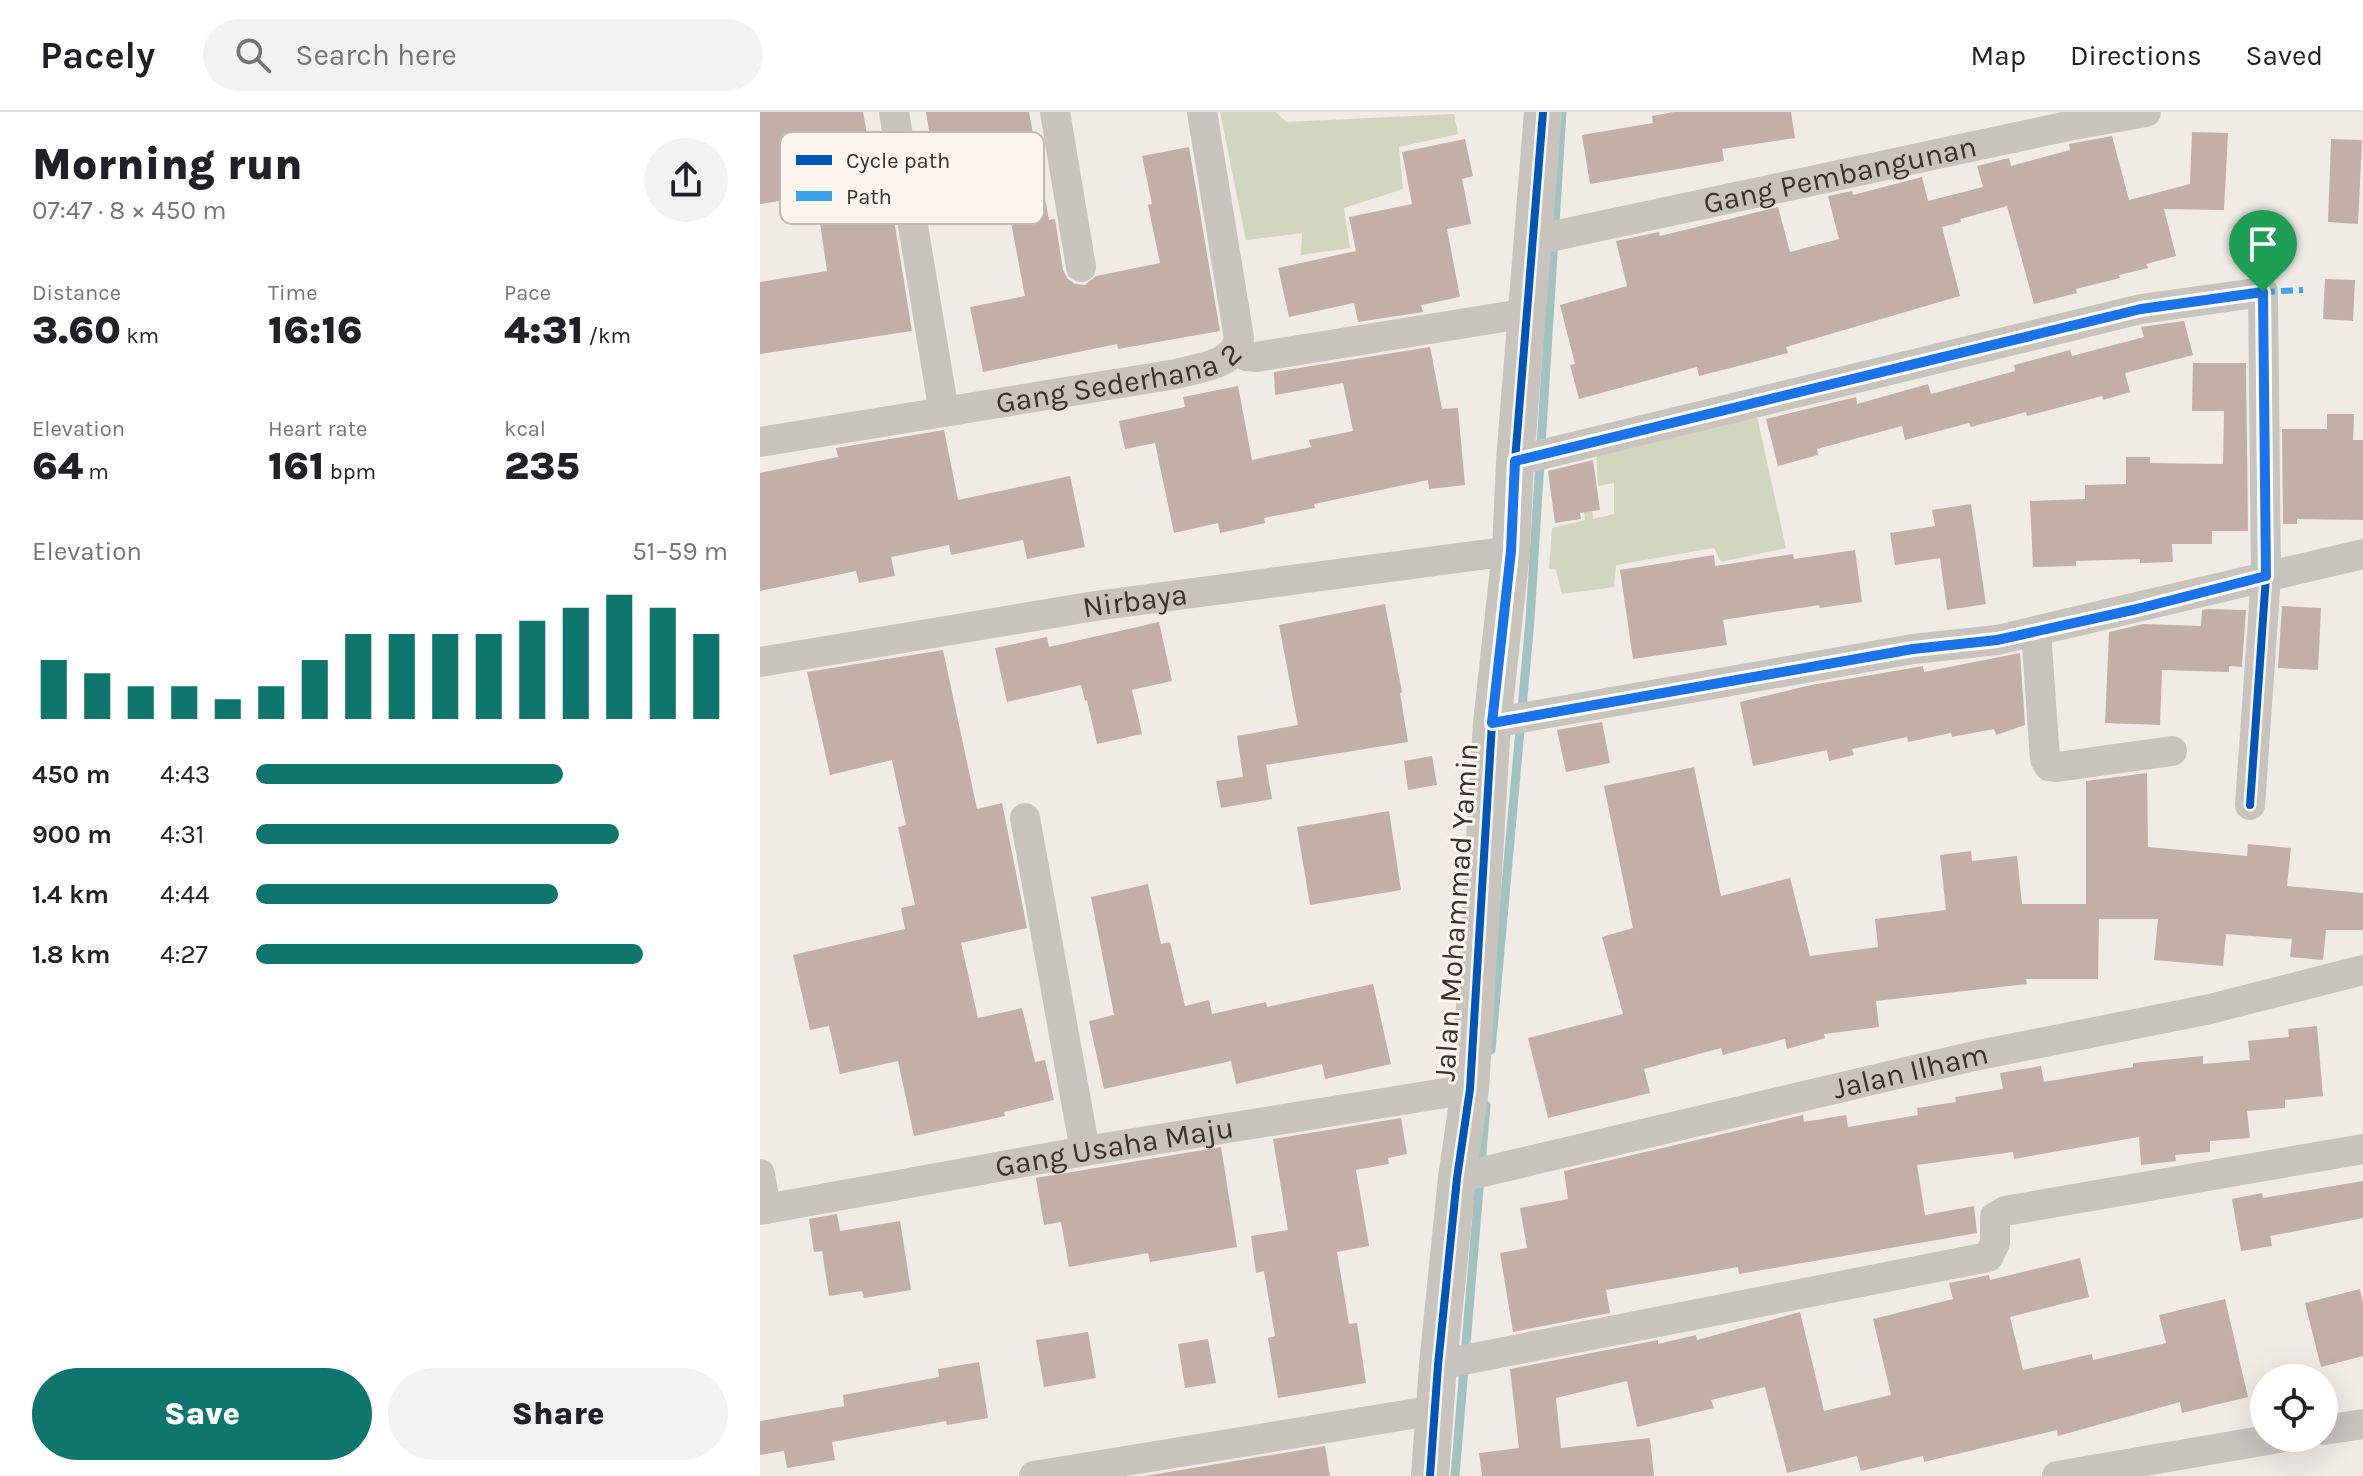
<!DOCTYPE html>
<meta charset="utf-8">
<style>
body{margin:0;font-family:Karla,sans-serif;background:#f2f2f2;color:#202124;height:100vh;display:flex;flex-direction:column;font-size:30px;white-space:nowrap}
*{box-sizing:border-box;margin:0}
p{font-size:26px;color:#757577}
.icon{flex:none;width:44px;height:44px;fill:none;stroke:currentColor;stroke-width:2;stroke-linecap:round;stroke-linejoin:round}
.map{position:relative;flex:1;overflow:hidden}
.details{display:flex;flex-direction:column;background:#fff;width:760px}
.details>*{flex:none}
.tools{position:absolute;left:1490px;top:1252px;display:grid;gap:16px}
.tools a{display:grid;place-items:center;width:88px;height:88px;border-radius:50%;background:#fff;box-shadow:0 8px 32px #0002;font-size:40px}
.pin{position:absolute;display:grid;place-items:center;width:68px;height:68px;color:#fff;margin:-82px -34px;border-radius:50% 50% 50% 0;rotate:-45deg;box-shadow:0 0 8px #0007}
.pin .icon{rotate:45deg}
.round{display:grid;place-items:center;flex:none;width:84px;height:84px;border-radius:42px;background:#f2f2f2}
.head{display:flex;align-items:center;justify-content:space-between;height:136px;padding:0 32px}
h1{font-size:44px;font-weight:800;line-height:60px}
.figures{display:grid;grid-template-columns:repeat(3,1fr);gap:12px;height:136px;padding:8px 32px}
.figures div{display:grid;align-content:center}
.figures b{font-size:40px;font-weight:800}
.figures small{font-size:22px;font-weight:400}
.figures p{font-size:22px}
.chart{height:224px;padding:16px 32px}
.chart p{display:flex;justify-content:space-between}
.chart svg{width:100%;height:144px;margin-top:8px;stroke:#0f766e;stroke-width:6}
.action{display:flex;gap:16px;margin-top:auto;padding:16px 32px}
.action a{flex:1;height:92px;border-radius:48px;background:#0f766e;color:#fff;font-size:32px;font-weight:800;line-height:92px;text-align:center}
.action a+a{background:#f2f2f2;color:#202124}
ul{padding:0 32px;list-style:none;font-size:26px}
li{display:grid;grid-template-columns:128px 96px 1fr;align-items:center;height:60px}
li i{height:20px;border-radius:10px;background:#0f766e}
header{display:flex;align-items:center;gap:48px;box-sizing:border-box;height:112px;padding:0 40px;background:#fff;border-bottom:2px solid #e0e0e0}
header strong{font-size:38px}
nav{display:flex;gap:44px;margin-inline-start:auto;font-size:28px}
.search{width:560px;height:72px;background:#f2f2f2;display:flex;align-items:center;gap:20px;box-sizing:border-box;padding:0 28px;border-radius:44px;color:#757577;font-size:30px}
main{display:flex;flex:1;min-height:0}
.map>svg:first-child{display:block}
.green{fill:#d1d6bf}
.lines{fill:none;stroke-linecap:round;stroke-linejoin:round}
.stream{stroke:#a1c2c1;stroke-width:9}
.building{fill:#c3afa7}
.minor{stroke:#c9c3be;stroke-width:30}
.tertiary{stroke:#c9c3be;stroke-width:38}
.quiet{stroke:#3fa3eb;stroke-width:6;stroke-dasharray:12 6;stroke-linecap:butt}
.cycleway-casing{stroke:#fbf5ee;stroke-width:13}
.cycleway{stroke:#0057b8;stroke-width:8}
.route-casing{stroke:#fff;stroke-width:16}
.route{stroke:#1a73e8;stroke-width:10}
.labels{text-anchor:middle;dominant-baseline:central;stroke-width:6;stroke-linejoin:round;paint-order:stroke}
.street-label{font-size:30px;fill:#3b302b;stroke:#fbf5ee}
.key{fill:#fbf5ee;stroke:#c1bab4;stroke-width:2}
.key-label{font-size:22px;fill:#3b302b}
</style>
<header>
<strong>Pacely</strong>
<div class="search"><svg class="icon" aria-label="search" viewBox="0 0 24 24"><circle cx="10" cy="10" r="6"/><path d="M15 15l6 6"/></svg>Search here</div>
<nav><a>Map</a><a>Directions</a><a>Saved</a></nav>
</header>
<main>
<section class="details">
<div class="head"><div><h1>Morning run</h1><p>07:47 · 8 × 450 m</p></div><a class="round"><svg class="icon" aria-label="share" viewBox="0 0 24 24"><path d="M12 15V3M7 8l5-5 5 5M5 13v7h14v-7"/></svg></a></div>
<div class="figures">
<div><p>Distance</p><b>3.60<small> km</small></b></div>
<div><p>Time</p><b>16:16</b></div>
<div><p>Pace</p><b>4:31<small> /km</small></b></div>
</div>
<div class="figures">
<div><p>Elevation</p><b>64<small> m</small></b></div>
<div><p>Heart rate</p><b>161<small> bpm</small></b></div>
<div><p>kcal</p><b>235</b></div>
</div>
<div class="chart"><p><span>Elevation</span>51–59 m</p>
<svg viewBox="0 0 160 44" preserveAspectRatio="none"><path d="M5 44V26M15 44V30M25 44V34M35 44V34M45 44V38M55 44V34M65 44V26M75 44V18M85 44V18M95 44V18M105 44V18M115 44V14M125 44V10M135 44V6M145 44V10M155 44V18"/></svg>
</div>
<ul>
<li><b>450 m</b>4:43<i style="width:65%"></i></li>
<li><b>900 m</b>4:31<i style="width:77%"></i></li>
<li><b>1.4 km</b>4:44<i style="width:64%"></i></li>
<li><b>1.8 km</b>4:27<i style="width:82%"></i></li>
</ul>
<div class="action"><a>Save</a><a>Share</a></div>
</section>
<div class="map">
<svg width="1603" height="1364" viewBox="0 0 1603 1364">
<rect width="100%" height="100%" fill="#f0ebe5"/>
<g class="green">
<polygon points="460,0 516,0 526,10 694,2 698,22 639,35 643,77 584,96 590,136 541,143 542,121 486,128"/>
<polygon points="996,300 1026,436 961,450 954,436 856,453 854,475 802,482 796,458 789,456 792,416 825,408 821,373 829,372 833,407 854,402 854,371 838,374 836,336"/>
</g>
<g class="lines">
<g class="stream">
<polyline points="731,938 770,508 802,0"/>
<polyline points="695,1364 726,993"/>
</g>
</g>
<g class="building">
<polygon points="0,0 103,0 108,28 114,27 124,90 131,89 152,219 0,242 0,170 67,159 56,83 0,92"/>
<polygon points="166,0 269,0 289,108 295,107 303,158 308,167 315,172 325,173 336,164 400,151 388,93 392,92 382,44 429,35 460,219 358,237 357,232 223,260 210,195 265,184 248,95 190,105 181,48 174,50"/>
<polygon points="914,0 1031,0 1035,26 962,37 964,49 830,72 822,23 893,11 892,4"/>
<polygon points="1432,20 1468,21 1464,98 1404,97 1416,144 1386,152 1388,156 1359,163 1360,166 1316,177 1317,181 1274,192 1247,94 1200,107 1201,110 1182,115 1200,184 1026,235 1028,241 986,252 939,264 937,255 819,287 810,253 815,252 800,193 867,174 856,129 899,120 900,124 1018,95 1030,140 1079,127 1068,84 1092,79 1093,83 1162,65 1168,89 1223,75 1217,54 1249,46 1251,54 1310,38 1309,32 1352,24 1369,88 1430,72"/>
<polygon points="705,27 713,64 702,67 711,112 687,117 700,185 661,193 663,200 598,210 594,191 529,205 518,156 596,139 589,105 652,92 642,40"/>
<polygon points="1571,27 1602,28 1598,112 1568,110"/>
<polygon points="1565,167 1595,168 1593,209 1563,207"/>
<polygon points="1424,209 1433,243 1365,261 1370,280 1343,288 1342,284 1267,304 1266,300 1211,315 1209,311 1145,328 1142,314 1057,337 1058,343 1018,354 1006,307 1096,285 1097,292 1168,272 1171,282 1255,259 1254,253 1310,238 1312,244 1384,225 1381,215"/>
<polygon points="670,235 682,297 698,296 705,373 669,377 668,368 554,392 555,396 504,406 505,411 460,421 458,411 414,421 395,331 365,337 359,309 425,295 423,285 478,274 492,348 551,335 549,328 593,319 583,271 515,283 514,260"/>
<polygon points="1433,251 1486,251 1488,419 1452,419 1452,432 1412,432 1413,450 1380,451 1380,447 1316,449 1316,454 1273,455 1270,389 1325,387 1325,373 1366,372 1366,345 1390,345 1390,351 1463,352 1464,299 1432,299"/>
<polygon points="1567,302 1594,302 1593,328 1603,328 1603,408 1537,407 1537,412 1523,412 1522,317 1567,317"/>
<polygon points="184,318 198,388 310,364 325,435 267,447 263,428 191,443 189,433 131,445 135,464 99,471 96,459 0,479 0,361 78,345 76,336"/>
<polygon points="833,348 840,398 820,401 821,407 795,411 788,359"/>
<polygon points="1211,392 1226,492 1187,498 1180,446 1135,453 1130,421 1175,414 1172,398"/>
<polygon points="1095,438 1102,490 1060,496 1059,493 963,508 967,533 873,547 860,458 954,443 955,454 1033,442 1034,447"/>
<polygon points="625,492 642,580 640,581 648,630 506,653 512,687 461,696 456,669 483,665 477,624 538,613 519,513"/>
<polygon points="1522,494 1561,496 1558,558 1518,556"/>
<polygon points="1448,497 1486,498 1482,555 1469,554 1469,560 1402,558 1400,613 1345,611 1349,520 1383,512 1441,514 1442,498"/>
<polygon points="399,510 412,569 372,578 382,622 337,632 327,588 325,589 321,573 247,590 235,536 287,525 289,535"/>
<polygon points="183,538 217,697 242,691 267,816 201,831 218,906 262,896 275,950 285,948 294,988 244,1000 245,1004 154,1024 138,949 80,962 69,914 50,918 33,843 145,817 141,796 155,793 138,715 146,713 132,648 70,663 47,560"/>
<polygon points="1260,541 1265,613 1236,623 1234,617 1192,625 1191,621 1148,630 1147,625 1092,637 1094,643 1069,649 1067,638 993,654 980,590 1051,573 1123,561 1163,554 1164,560"/>
<polygon points="842,610 850,651 806,660 797,618"/>
<polygon points="672,644 677,673 648,678 644,649"/>
<polygon points="934,655 961,784 1030,766 1050,844 1118,835 1115,807 1186,798 1180,743 1211,739 1212,749 1257,744 1262,792 1326,792 1326,669 1387,661 1388,735 1487,744 1488,732 1531,736 1527,774 1603,781 1603,818 1566,818 1563,848 1530,845 1532,827 1466,822 1463,854 1394,848 1398,807 1339,807 1338,867 1266,867 1267,872 1116,889 1119,915 1064,922 1065,926 1027,937 1025,927 963,943 961,936 884,957 890,981 788,1006 768,926 863,902 842,825 873,816 844,674"/>
<polygon points="629,699 641,778 550,793 537,715"/>
<polygon points="388,772 401,832 410,830 425,894 449,888 452,902 506,890 507,895 613,872 631,952 565,967 562,952 476,972 471,949 344,977 329,909 354,903 331,785"/>
<polygon points="1557,914 1563,984 1525,988 1525,996 1487,999 1490,1026 1450,1029 1450,1040 1415,1043 1416,1049 1381,1053 1379,1025 1254,1047 1253,1040 1157,1053 1165,1103 1214,1094 1217,1121 979,1162 978,1155 846,1178 850,1201 753,1220 740,1141 767,1136 760,1096 808,1087 804,1059 1043,1003 1044,1010 1086,1003 1088,1015 1158,1003 1157,996 1196,990 1195,985 1243,977 1240,961 1281,954 1284,970 1373,955 1373,951 1443,944 1443,952 1490,948 1488,929 1529,925 1528,917"/>
<polygon points="641,1006 647,1042 628,1046 629,1052 596,1058 609,1134 577,1140 589,1212 597,1211 606,1271 518,1286 508,1226 515,1224 504,1159 496,1161 491,1124 528,1118 513,1027"/>
<polygon points="461,1035 477,1135 390,1150 388,1141 309,1155 301,1110 284,1113 276,1066"/>
<polygon points="1603,1069 1603,1106 1510,1124 1512,1134 1481,1139 1472,1087 1502,1081 1503,1086"/>
<polygon points="77,1102 80,1119 140,1109 151,1178 104,1186 102,1179 69,1184 62,1139 54,1140 49,1107"/>
<polygon points="1320,1146 1329,1185 1250,1205 1263,1258 1332,1242 1333,1248 1406,1231 1399,1203 1465,1187 1488,1285 1422,1301 1420,1290 1298,1324 1297,1318 1164,1350 1163,1344 1101,1359 1097,1344 1027,1361 1005,1275 951,1288 954,1296 877,1315 867,1269 796,1286 801,1336 890,1326 894,1364 722,1364 719,1341 759,1336 750,1257 898,1228 898,1232 936,1223 937,1228 1040,1200 1064,1299 1131,1283 1113,1207 1193,1187 1189,1171 1229,1163 1230,1168"/>
<polygon points="1600,1177 1603,1191 1603,1244 1561,1255 1545,1191"/>
<polygon points="328,1220 336,1266 284,1275 276,1228"/>
<polygon points="448,1227 456,1271 425,1276 418,1232"/>
<polygon points="219,1250 228,1306 187,1313 186,1309 72,1330 75,1348 27,1356 24,1339 0,1343 0,1309 84,1294 83,1283 179,1265 178,1257"/>
<polygon points="565,1334 570,1364 385,1364"/>
</g>
<g class="lines">
<g class="minor">
<polyline points="134,0 184,300"/>
<polyline points="295,0 321,155"/>
<path id="s1" d="M775,128L1313,13L1386,0"/>
<polyline points="477,237 486,244 496,245 768,201"/>
<path id="s2" d="M0,330L416,262C440,255 474,254 479,226L442,0"/>
<polyline points="755,349 1381,197 1503,180 1506,464 1490,693"/>
<polyline points="1276,519 1285,647 1289,654 1297,655 1412,639"/>
<path id="s3" d="M0,550L335,494L751,439"/>
<polyline points="732,611 1153,537 1237,528 1603,442"/>
<polyline points="265,706 325,1039"/>
<polyline points="0,1062 6,1097"/>
<path id="s4" d="M697,1066L1214,944L1450,897L1603,858"/>
<path id="s5" d="M0,1098L325,1039L710,977"/>
<polyline points="678,1253 1228,1145 1235,1131 1235,1105 1245,1099 1603,1037"/>
<polyline points="1564,1318 1603,1312"/>
<polyline points="274,1364 676,1298"/>
<polyline points="1297,1364 1519,1326"/>
</g>
<polyline class="tertiary" points="670,1364 678,1253 697,1066 710,977 732,611 751,439 755,349 783,0"/>
<polyline class="quiet" points="1503,180 1543,178"/>
<g class="cycleway-casing">
<g id="cycleway">
<polyline points="755,349 1381,197 1503,180 1506,464 1490,693"/>
<polyline points="670,1364 678,1253 697,1066 710,977 732,611 751,439 755,349 783,0"/>
</g>
</g>
<use href="#cycleway" class="cycleway"/>
</g>
<g class="lines">
<g class="route-casing">
<polygon id="route" points="1503,180 1506,464 1377,497 1237,528 1153,537 732,611 751,439 755,349 1381,197"/>
</g>
<use href="#route" class="route"/>
</g>
<g class="labels">
<g class="street-label">
<text stroke="none"><textPath href="#s1" startOffset="312">Gang Pembangunan</textPath></text>
<text stroke="none"><textPath href="#s2" startOffset="364">Gang Sederhana 2</textPath></text>
<text stroke="none"><textPath href="#s3" startOffset="380">Nirbaya</textPath></text>
<text transform="translate(696 800) rotate(-86)">Jalan Mohammad Yamin</text>
<text stroke="none"><textPath href="#s4" startOffset="466">Jalan Ilham</textPath></text>
<text stroke="none"><textPath href="#s5" startOffset="360">Gang Usaha Maju</textPath></text>
</g>
</g>
<rect x="20" y="20" width="264" height="92" rx="12" class="key"/>
<rect x="36" y="43" width="36" height="10" fill="#0057b8"/>
<rect x="36" y="79" width="36" height="10" fill="#3fa3eb"/>
<g class="key-label">
<text x="86" y="56">Cycle path</text>
<text x="86" y="92">Path</text>
</g>
</svg>
<div class="tools">
<a><svg class="icon" aria-label="locate" viewBox="0 0 24 24"><circle cx="12" cy="12" r="6"/><path d="M12 2v4M12 18v4M2 12h4M18 12h4"/></svg></a>
</div>
<div class="pin" style="left:1503px;top:180px;background:#1e9e55"><svg class="icon" aria-label="arrive" viewBox="0 0 24 24"><path d="M6 21V4h12l-3 4 3 4H6"/></svg></div>
</div>
</main>
